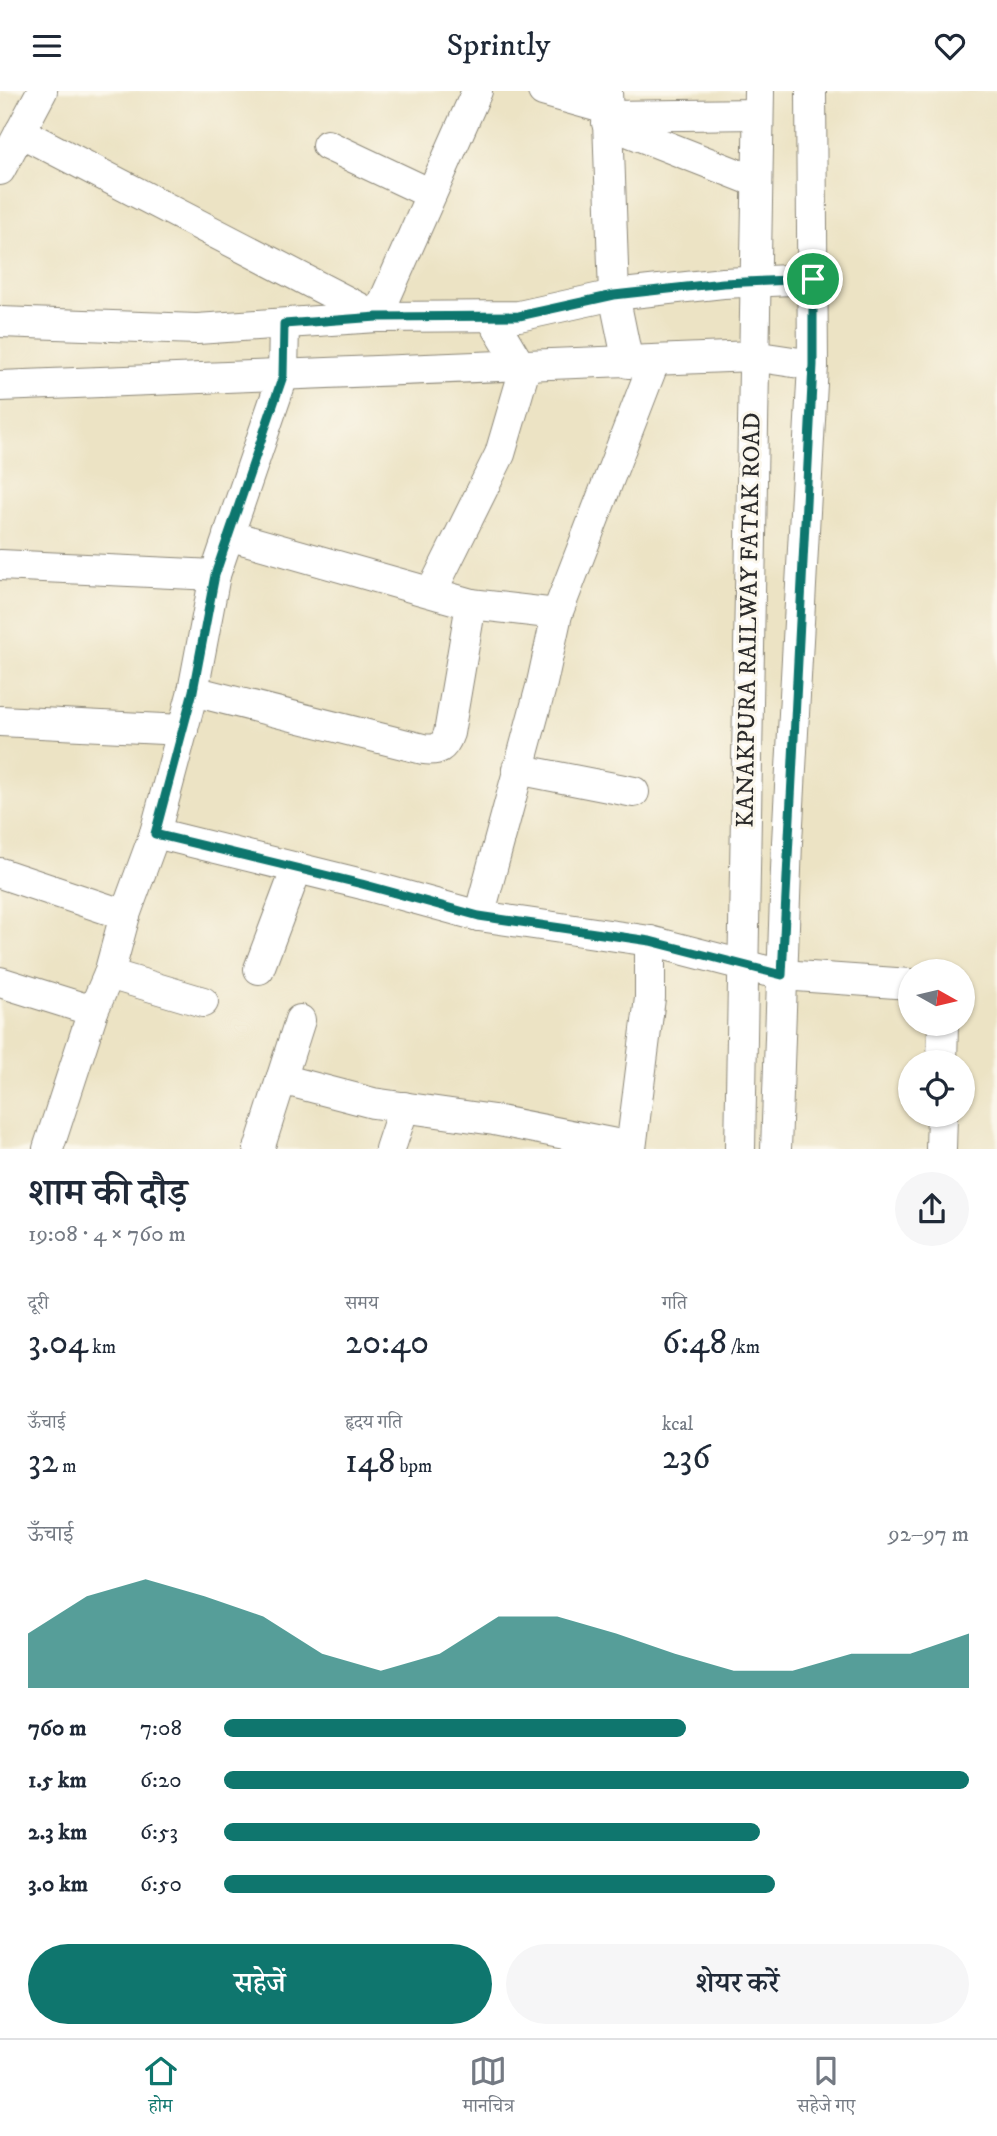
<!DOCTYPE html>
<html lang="hi">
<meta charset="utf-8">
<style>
body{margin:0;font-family:"IM FELL DW Pica","Noto Serif Devanagari",serif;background:#f6f6f7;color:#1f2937;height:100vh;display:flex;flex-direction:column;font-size:26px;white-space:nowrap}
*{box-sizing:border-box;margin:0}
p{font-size:23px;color:#747a83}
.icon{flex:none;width:38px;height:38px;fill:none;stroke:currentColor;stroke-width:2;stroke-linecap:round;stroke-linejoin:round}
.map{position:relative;height:1058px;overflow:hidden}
.details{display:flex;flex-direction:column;background:#fff;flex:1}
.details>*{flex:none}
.needle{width:46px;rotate:98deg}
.controls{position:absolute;left:898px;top:868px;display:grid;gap:14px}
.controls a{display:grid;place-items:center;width:77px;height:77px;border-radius:50%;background:#fff;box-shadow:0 2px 5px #0004;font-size:35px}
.pin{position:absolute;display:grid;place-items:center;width:60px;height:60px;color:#fff;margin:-30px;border:4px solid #fff;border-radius:50%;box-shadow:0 2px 7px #0007}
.round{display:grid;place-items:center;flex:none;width:74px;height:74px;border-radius:37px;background:#f6f6f7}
.head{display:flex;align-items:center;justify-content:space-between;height:119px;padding:0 28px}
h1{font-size:38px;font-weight:600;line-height:52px}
.figures{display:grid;grid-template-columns:repeat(3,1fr);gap:10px;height:119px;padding:7px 28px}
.figures div{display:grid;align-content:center}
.figures b{font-size:35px;font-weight:600}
.figures small{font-size:19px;font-weight:400}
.figures p{font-size:19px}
.chart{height:196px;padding:14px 28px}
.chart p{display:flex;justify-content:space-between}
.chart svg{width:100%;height:126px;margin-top:7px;fill:#0f766e;opacity:.7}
.cta{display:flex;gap:14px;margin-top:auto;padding:14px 28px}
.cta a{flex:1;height:80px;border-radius:42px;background:#0f766e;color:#fff;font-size:28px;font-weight:600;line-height:80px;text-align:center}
.cta a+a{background:#f6f6f7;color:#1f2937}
ul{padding:0 28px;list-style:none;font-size:23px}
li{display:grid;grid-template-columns:112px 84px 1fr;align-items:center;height:52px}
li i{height:18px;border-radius:9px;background:#0f766e}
header{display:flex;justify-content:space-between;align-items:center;height:91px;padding:0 28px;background:#fff;font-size:32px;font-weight:600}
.dock{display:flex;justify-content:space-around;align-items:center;height:98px;border-top:2px solid #e0e1e3;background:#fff;font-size:19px;color:#747a83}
.dock a{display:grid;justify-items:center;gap:4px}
.dock .active{color:#0f766e}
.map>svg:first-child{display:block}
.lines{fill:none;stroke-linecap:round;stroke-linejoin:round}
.minor-casing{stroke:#8c8778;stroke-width:32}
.minor{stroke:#fff;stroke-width:30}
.route-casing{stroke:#fff;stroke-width:14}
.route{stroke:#0f766e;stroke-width:9}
.labels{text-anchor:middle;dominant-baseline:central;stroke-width:6;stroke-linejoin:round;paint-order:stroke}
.street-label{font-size:24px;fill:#2b2b2b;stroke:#fbf7ec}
</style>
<header><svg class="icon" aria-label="menu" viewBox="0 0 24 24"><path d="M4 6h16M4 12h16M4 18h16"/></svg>Sprintly<svg class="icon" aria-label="heart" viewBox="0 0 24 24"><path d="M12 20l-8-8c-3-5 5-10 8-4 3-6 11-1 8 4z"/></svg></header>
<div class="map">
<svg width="997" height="1058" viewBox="0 0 997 1058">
<rect width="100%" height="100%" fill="#fbf7ec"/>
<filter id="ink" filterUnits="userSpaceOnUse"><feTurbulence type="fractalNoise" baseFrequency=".0143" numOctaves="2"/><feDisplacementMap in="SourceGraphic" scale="14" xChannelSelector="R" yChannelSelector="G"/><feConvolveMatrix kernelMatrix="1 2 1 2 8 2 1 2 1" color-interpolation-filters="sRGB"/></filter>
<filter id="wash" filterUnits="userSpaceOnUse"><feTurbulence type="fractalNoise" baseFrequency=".00686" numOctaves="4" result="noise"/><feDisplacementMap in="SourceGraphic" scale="28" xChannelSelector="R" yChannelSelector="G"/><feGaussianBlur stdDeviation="1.57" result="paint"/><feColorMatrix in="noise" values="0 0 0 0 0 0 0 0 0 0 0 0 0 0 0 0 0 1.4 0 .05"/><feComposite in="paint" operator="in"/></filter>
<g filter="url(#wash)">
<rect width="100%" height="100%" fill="#ece3c4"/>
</g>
<g filter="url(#ink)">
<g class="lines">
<g class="minor-casing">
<g id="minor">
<polyline points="543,0 607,18"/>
<polyline points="607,0 614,204 628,272"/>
<polyline points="607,25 758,23"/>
<polyline points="607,32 757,91"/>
<polyline points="20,41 377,226 477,0"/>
<polyline points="327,54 431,103"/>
<polyline points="0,79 42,0"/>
<polyline points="0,231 197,238 377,226 519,225 614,204 723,192 813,188"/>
<polyline points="0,295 753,265 813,274"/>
<polyline points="0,474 215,484"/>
<polyline points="432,500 500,363 524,281 491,226"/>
<polyline points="471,513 557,523"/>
<path d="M193,600L423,658C438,660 444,657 449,642L471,513L228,444"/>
<polyline points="0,630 183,639"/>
<polyline points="517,678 634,701"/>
<polyline points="155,742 193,600 215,484 283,285 284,233"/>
<polyline points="0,782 125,824"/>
<polyline points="479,825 542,592 557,523 654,271"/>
<polyline points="259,878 297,777"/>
<polyline points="109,883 203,911"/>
<polyline points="0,891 93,920"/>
<polyline points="942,971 943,933"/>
<polyline points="281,988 373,1012 494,1029 631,1056"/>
<polyline points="48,1058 93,920 109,883 125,824 155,742 362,793 479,825 650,850 782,884 910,893"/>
<polyline points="259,1058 300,929"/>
<polyline points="390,1058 404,1016"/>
<polyline points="631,1058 650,907 650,850"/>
<polyline points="740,1058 759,0"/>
<polyline points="776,1058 787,751 813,274 811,0"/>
<polyline points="941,1058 942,1024"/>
</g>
</g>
<use href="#minor" class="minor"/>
</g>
</g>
<g class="lines" filter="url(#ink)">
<g class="route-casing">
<polygon id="route" points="813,188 813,274 782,884 650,850 479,825 362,793 155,743 193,600 215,484 283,285 284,233 377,226 519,225 614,204 723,192"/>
</g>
<use href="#route" class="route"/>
</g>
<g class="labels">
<g class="street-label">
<text transform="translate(749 529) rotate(-89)">KANAKPURA RAILWAY FATAK ROAD</text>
</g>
</g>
</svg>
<div class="controls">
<a><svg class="needle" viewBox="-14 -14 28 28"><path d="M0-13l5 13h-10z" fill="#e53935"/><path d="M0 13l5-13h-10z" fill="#747a83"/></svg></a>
<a><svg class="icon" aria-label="locate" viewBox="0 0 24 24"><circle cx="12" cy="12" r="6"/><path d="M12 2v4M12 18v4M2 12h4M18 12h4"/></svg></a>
</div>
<div class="pin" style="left:813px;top:188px;background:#1e9e55"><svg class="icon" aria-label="arrive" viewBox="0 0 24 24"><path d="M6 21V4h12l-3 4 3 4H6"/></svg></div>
</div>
<section class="details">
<div class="head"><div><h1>शाम की दौड़</h1><p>19:08 · 4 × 760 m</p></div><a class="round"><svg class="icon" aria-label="share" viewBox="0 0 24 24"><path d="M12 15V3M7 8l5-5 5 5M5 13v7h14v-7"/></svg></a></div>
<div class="figures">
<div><p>दूरी</p><b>3.04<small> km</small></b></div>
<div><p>समय</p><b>20:40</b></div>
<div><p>गति</p><b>6:48<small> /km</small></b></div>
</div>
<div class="figures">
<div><p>ऊँचाई</p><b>32<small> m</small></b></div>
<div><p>हृदय गति</p><b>148<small> bpm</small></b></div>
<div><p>kcal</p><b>236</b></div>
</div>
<div class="chart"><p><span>ऊँचाई</span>92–97 m</p>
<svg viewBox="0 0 160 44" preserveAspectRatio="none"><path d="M0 44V25L10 12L20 6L30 12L40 19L50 32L60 38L70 32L80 19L90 19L100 25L110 32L120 38L130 38L140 32L150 32L160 25V44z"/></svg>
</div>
<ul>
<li><b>760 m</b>7:08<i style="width:62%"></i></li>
<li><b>1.5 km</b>6:20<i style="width:100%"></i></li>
<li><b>2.3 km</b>6:53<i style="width:72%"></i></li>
<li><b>3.0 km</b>6:50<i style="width:74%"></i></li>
</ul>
<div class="cta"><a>सहेजें</a><a>शेयर करें</a></div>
</section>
<nav class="dock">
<a class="active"><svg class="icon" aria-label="home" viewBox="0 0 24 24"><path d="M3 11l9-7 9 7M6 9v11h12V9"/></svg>होम</a>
<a><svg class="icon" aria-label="map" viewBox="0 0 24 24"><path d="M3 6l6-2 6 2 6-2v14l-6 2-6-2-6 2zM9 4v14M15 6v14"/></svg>मानचित्र</a>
<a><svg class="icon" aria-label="saved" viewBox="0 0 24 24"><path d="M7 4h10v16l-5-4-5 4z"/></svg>सहेजे गए</a>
</nav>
